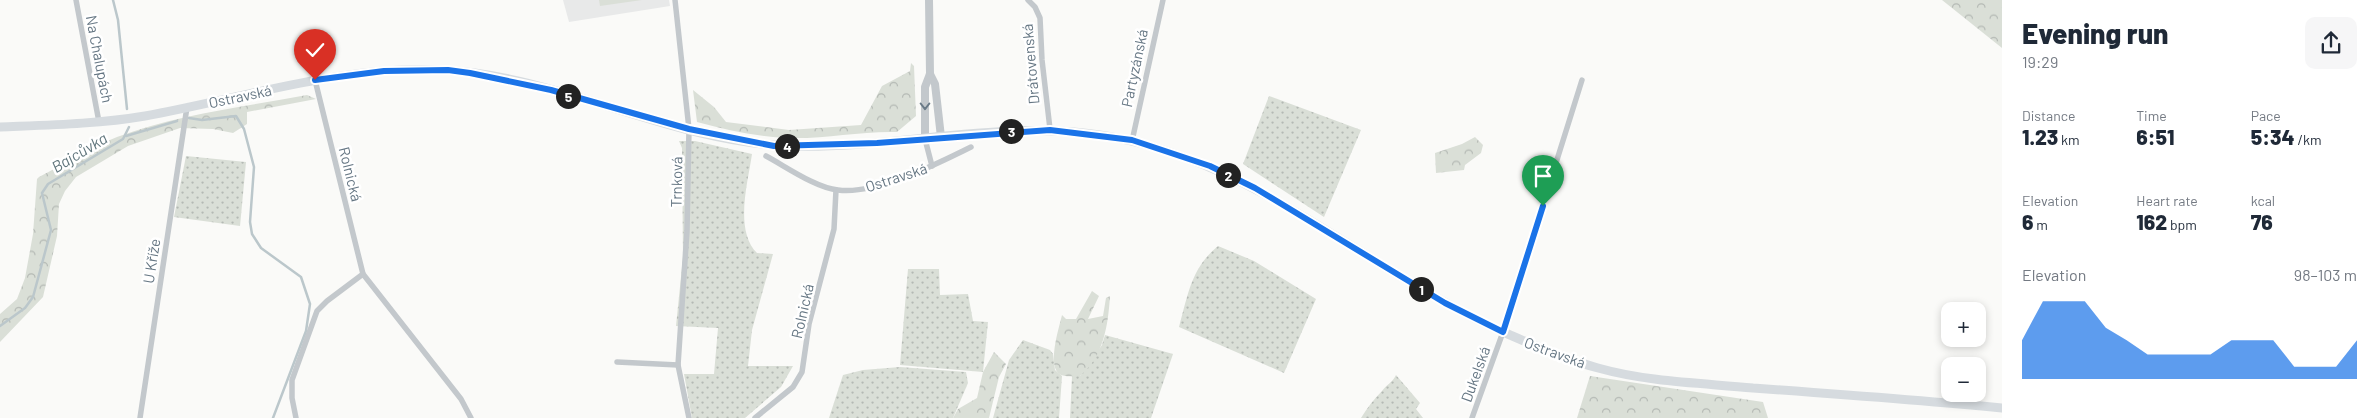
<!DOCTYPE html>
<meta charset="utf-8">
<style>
body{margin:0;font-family:Barlow,sans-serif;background:#f6f6f7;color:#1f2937;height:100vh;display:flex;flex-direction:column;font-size:19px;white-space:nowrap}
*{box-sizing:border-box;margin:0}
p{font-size:16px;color:#747a83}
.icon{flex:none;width:28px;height:28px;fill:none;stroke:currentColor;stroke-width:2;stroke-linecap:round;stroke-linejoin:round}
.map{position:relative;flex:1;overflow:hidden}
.sheet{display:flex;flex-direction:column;background:#fff;width:375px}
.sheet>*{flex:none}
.tools{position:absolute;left:1941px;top:302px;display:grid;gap:10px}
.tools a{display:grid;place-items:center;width:45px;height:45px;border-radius:10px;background:#fff;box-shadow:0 2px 8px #0003;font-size:25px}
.pin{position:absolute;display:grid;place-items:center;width:42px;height:42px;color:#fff;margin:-51px -21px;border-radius:50% 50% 50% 0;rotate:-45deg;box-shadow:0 0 5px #0007}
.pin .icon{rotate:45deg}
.km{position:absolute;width:25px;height:25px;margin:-12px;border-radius:50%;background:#222;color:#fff;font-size:14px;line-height:25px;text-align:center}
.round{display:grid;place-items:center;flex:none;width:52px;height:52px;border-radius:10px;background:#f6f6f7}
.overview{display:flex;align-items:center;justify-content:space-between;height:85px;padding:0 20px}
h1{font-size:28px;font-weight:800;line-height:38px}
.metrics{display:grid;grid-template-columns:repeat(3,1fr);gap:8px;height:85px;padding:5px 20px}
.metrics div{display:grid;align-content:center}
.metrics b{font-size:21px;font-weight:800}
.metrics small{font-size:14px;font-weight:400}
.metrics p{font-size:14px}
.chart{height:140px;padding:10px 20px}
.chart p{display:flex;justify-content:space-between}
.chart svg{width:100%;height:90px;margin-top:5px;fill:#1a73e8;opacity:.7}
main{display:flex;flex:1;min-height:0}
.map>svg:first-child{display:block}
.built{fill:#e8e9e9}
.grass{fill:url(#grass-dots)}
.forest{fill:url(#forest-crowns)}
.pitch{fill:#dadfd7}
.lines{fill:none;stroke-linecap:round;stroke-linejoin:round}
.stream{stroke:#bbc7cb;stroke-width:2.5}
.minor{stroke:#c3c8cc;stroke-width:5.5}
.tertiary{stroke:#c3c8cc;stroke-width:8}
.secondary{stroke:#d6dbdf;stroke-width:9}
.oneway{stroke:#6a7a87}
.route-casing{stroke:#fff;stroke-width:10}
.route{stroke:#1a73e8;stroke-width:6}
.labels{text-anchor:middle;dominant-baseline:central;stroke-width:5;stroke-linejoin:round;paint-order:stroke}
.street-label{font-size:15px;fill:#657683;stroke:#fff}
.water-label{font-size:16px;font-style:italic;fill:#60757c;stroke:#fff}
</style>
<main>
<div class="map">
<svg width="2002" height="418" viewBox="0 0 2002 418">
<defs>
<pattern id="grass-dots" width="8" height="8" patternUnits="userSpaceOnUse" patternTransform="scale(1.25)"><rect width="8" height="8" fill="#dadfd7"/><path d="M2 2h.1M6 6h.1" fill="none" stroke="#b4b9b4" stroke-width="1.8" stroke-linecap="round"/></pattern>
<pattern id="forest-crowns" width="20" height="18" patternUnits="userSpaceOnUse" patternTransform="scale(1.25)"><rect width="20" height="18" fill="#dadfd7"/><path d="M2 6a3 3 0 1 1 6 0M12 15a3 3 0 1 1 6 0" fill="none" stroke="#b4b9b4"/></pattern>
</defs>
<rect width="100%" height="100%" fill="#fafaf8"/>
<polygon class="built" points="563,0 669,0 670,6 569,22"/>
<g class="grass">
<polygon points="1269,96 1361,130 1324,217 1243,164"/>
<path d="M679,141H695L752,154C748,182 734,230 757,253L773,254L752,330L748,366H793L781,387L745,418H692L684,374H714L718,328L676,326L683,257L682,148Z"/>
<polygon points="186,156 246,162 240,226 174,217"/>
<path d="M1218,246L1254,261L1316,299L1284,373L1179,327C1188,295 1191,268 1218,246Z"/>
<polygon points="908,269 939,269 940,295 968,294 973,321 988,322 983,372 900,365"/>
<polygon points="1105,335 1173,354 1151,418 1070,418 1072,376 1080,376 1102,345"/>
<polygon points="1023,340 1050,350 1053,354 1055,370 1062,376 1059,418 993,418 1009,360"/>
<polygon points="900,367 966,372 968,383 953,418 829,418 843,375 863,370"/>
<path d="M1396,375L1420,403L1416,409L1423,418H1361C1367,408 1374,399 1382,391C1387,384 1392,383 1396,375Z"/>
</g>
<g class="forest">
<polygon points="1942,0 2002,0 2002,48"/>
<path d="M911,63L914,66L916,116L897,132C861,131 825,139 789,138C757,137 727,130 697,122L693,90L714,107L726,122L789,130L861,125L882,86L910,71Z"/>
<path d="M307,95L316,99L247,112V124L233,133L213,129L180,128L128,146L76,177L65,191L59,204L57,236L43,297L0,342V314L17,299L25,278L33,234L37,179L39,177C64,164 90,148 117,137C178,114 243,107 307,95Z"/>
<polygon points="1475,137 1483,145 1481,153 1465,165 1464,170 1436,173 1435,153 1462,144"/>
<path d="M1092,291L1099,296L1088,319L1103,316L1106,298L1110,296C1108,325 1104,356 1080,376C1074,376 1066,377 1061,375C1046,368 1059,328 1062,315L1066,319H1076Z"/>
<polygon points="994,352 1006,364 999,377 989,418 953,418 958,409 977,398 983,372"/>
<polygon points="1590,376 1763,402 1768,418 1577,418"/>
</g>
<polygon class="pitch" points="599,0 642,0 600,6"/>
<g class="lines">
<g class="stream">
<polyline points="113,0 118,20 127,109"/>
<polyline points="189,118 202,120 236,116 244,129 254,167 250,222 252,234 261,248 301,277 310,304 306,331 273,418"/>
<polyline points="126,136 177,121"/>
<polyline points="0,326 25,308 33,297 51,230 42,193 48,184 123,139 129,127"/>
</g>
<g class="minor">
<polyline points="76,0 99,122"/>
<polyline points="675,0 689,129 687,231 678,365 689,418"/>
<polyline points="1028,0 1035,7 1040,18 1042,60 1050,129"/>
<polyline points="315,80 363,274 461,399 471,418"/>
<polyline points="925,139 932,166"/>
<polyline points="1132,141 1163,0"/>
<path d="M766,156C785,166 816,188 838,190C875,195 937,164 971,147"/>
<polyline points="617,362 678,365"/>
<polyline points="140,418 187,107"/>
<polyline points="296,418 292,398 292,380 317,311 327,301 363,274"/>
<polyline points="755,418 793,387 802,372 809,324 834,229 836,190"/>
<polyline points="1472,418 1503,332 1582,80"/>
</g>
<g class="tertiary">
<polyline points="930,74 935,84 941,137"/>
<polyline points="925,139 925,87 930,74 929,0"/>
</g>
<path class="secondary" d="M0,127C48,125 98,124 145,116C244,98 342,65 443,70C562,76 670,142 789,146C903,150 1018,113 1131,141C1272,174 1379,278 1510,335C1538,347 1568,360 1598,368C1648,382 1701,383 1753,388C1836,394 1919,400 2002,408"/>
</g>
<defs><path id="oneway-chevron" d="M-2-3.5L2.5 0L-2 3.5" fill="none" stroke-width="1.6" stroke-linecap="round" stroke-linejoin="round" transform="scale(1.25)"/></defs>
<use class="oneway" href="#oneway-chevron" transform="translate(925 106) rotate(90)"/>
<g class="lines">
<g class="route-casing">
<polyline id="route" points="315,80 384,71 448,70 470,73 551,90 689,129 774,146 877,143 1050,130 1132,140 1210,166 1255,188 1445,303 1503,332 1543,206"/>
</g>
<use href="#route" class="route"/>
</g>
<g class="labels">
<g class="street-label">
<text transform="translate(100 59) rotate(79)">Na Chalupách</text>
<text transform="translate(1030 64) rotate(-95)">Drátovenská</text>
<text transform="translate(1134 68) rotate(-78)">Partyzánská</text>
<text transform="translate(240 96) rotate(-12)">Ostravská</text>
<text transform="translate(351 174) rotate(76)">Rolnická</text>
<text transform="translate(896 177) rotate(-18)">Ostravská</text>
<text transform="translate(676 182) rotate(-89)">Trnková</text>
<text transform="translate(151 261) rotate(-81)">U Kříže</text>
<text transform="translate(802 311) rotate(-77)">Rolnická</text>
<text transform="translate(1555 352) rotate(20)">Ostravská</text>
<text transform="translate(1475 374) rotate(-70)">Dukelská</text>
</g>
<g class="water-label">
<text transform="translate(79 152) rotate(-31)">Bajcůvka</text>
</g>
</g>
</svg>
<div class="tools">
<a>+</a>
<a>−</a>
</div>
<div class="pin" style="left:1543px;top:206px;background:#1e9e55"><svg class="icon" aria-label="arrive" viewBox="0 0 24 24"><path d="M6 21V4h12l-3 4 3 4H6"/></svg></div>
<div class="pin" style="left:315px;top:80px;background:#d93025"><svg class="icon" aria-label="check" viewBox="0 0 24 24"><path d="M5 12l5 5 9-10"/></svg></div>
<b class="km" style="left:1421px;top:289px">1</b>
<b class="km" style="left:1228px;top:175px">2</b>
<b class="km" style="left:1011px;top:131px">3</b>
<b class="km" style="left:787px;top:146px">4</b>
<b class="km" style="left:568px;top:96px">5</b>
</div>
<section class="sheet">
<div class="overview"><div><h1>Evening run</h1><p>19:29</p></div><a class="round"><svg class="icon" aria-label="share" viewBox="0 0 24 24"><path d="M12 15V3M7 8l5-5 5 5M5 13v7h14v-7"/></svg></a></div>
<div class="metrics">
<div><p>Distance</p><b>1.23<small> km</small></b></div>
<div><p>Time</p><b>6:51</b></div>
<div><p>Pace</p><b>5:34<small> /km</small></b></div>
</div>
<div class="metrics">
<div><p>Elevation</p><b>6<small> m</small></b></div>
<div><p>Heart rate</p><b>162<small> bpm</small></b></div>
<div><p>kcal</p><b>76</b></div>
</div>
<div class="chart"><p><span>Elevation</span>98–103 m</p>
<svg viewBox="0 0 160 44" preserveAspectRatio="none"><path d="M0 44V25L10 6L20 6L30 6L40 19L50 25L60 32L70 32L80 32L90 32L100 25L110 25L120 25L130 38L140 38L150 38L160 25V44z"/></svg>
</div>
</section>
</main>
